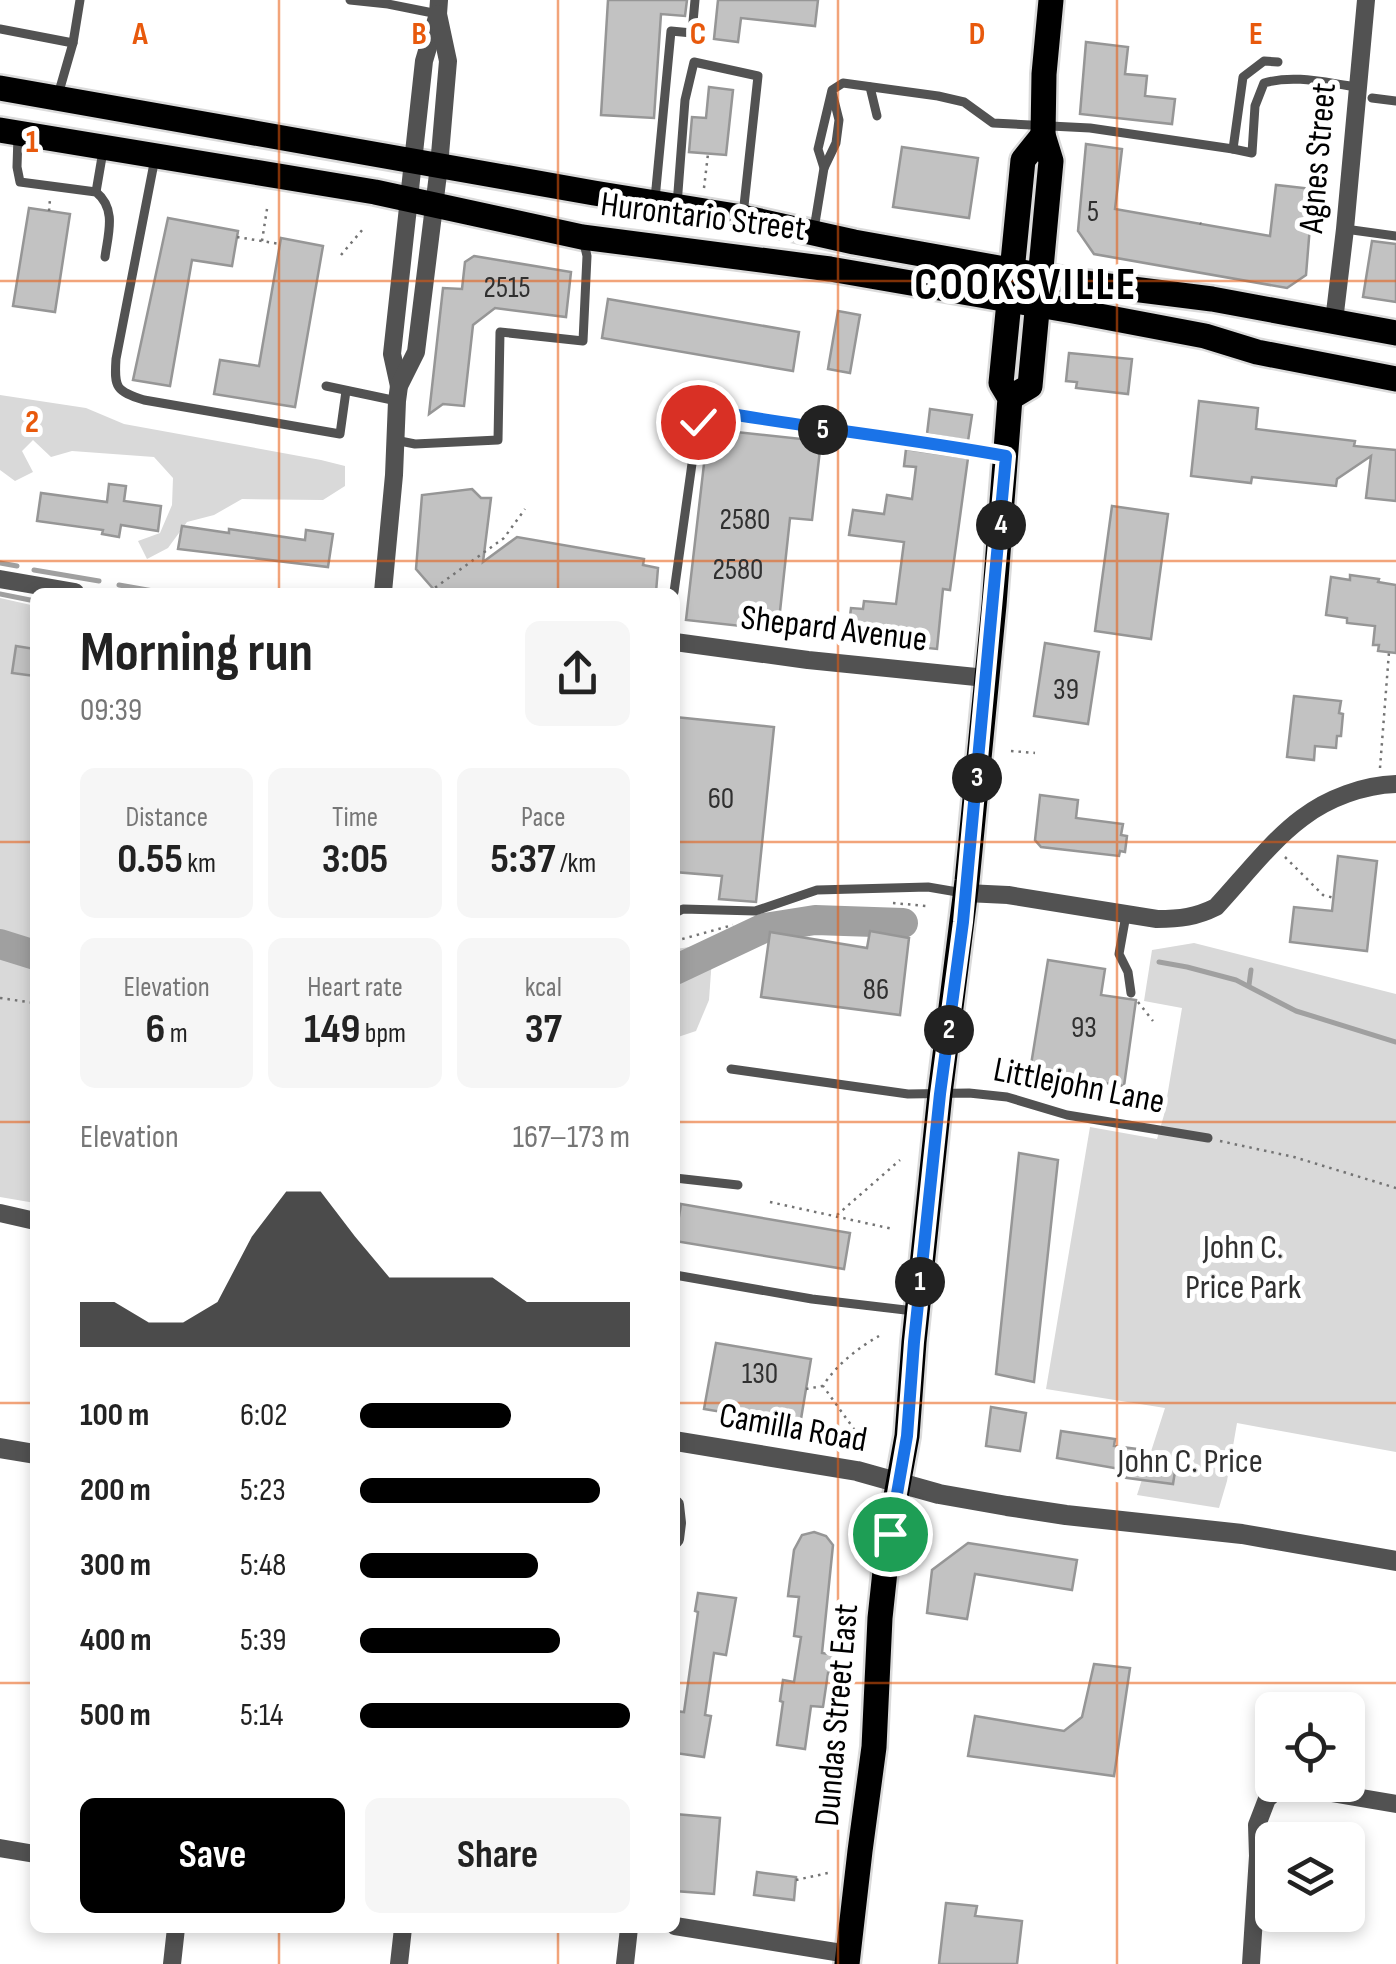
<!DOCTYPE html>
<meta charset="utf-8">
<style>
body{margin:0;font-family:"Sofia Sans Condensed",sans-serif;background:#f6f6f6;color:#222;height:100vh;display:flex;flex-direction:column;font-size:38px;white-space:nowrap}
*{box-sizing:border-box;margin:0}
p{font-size:32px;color:#767676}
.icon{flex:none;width:55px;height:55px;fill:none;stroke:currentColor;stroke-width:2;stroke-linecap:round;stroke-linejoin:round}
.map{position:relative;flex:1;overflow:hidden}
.drawer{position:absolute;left:30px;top:588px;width:650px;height:1345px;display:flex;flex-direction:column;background:#fff;border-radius:15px;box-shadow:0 5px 15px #0003}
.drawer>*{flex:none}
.fabs{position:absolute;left:1255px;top:1692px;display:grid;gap:20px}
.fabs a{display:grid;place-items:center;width:110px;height:110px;border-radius:15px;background:#fff;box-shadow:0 5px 15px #0003;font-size:50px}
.pin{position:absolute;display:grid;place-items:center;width:85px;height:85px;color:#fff;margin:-42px;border:5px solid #fff;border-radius:50%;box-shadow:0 2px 10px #0007}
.km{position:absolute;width:50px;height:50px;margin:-25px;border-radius:50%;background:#222;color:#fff;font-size:28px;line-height:50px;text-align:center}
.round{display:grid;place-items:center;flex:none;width:105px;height:105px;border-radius:15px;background:#f6f6f6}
.head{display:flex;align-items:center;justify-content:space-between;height:170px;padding:0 50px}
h1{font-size:55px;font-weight:700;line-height:75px}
.metrics{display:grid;grid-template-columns:repeat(3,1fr);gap:15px;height:170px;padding:10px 50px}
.metrics div{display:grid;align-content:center;border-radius:15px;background:#f6f6f6;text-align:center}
.metrics b{font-size:42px;font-weight:700}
.metrics small{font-size:28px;font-weight:400}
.metrics p{font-size:28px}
.chart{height:280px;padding:20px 50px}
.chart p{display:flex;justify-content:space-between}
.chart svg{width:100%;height:180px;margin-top:10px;fill:#000;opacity:.7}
.button{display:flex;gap:20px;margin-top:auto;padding:20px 50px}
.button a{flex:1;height:115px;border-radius:15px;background:#000;color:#fff;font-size:40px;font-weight:700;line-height:115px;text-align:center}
.button a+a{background:#f6f6f6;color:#222}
ul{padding:0 50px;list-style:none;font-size:32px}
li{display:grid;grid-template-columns:160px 120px 1fr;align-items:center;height:75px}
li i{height:25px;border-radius:12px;background:#000}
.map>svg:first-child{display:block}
.green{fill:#d9d9d9}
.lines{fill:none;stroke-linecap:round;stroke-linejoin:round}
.stream{stroke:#a0a0a0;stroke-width:5}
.river{stroke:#a0a0a0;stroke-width:30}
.building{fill:#c2c2c2;stroke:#969696;stroke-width:2.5}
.primary-casing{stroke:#dbdbdb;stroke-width:30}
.path{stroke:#747474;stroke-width:2.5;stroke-dasharray:2.5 5;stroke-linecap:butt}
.service{stroke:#525252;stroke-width:9}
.minor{stroke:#525252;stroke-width:18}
.tertiary{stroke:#525252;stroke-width:20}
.primary{stroke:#000;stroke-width:25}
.route-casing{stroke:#fff;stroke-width:20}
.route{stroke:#1a73e8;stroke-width:12}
.grid{fill:none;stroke:#e8590c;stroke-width:2.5;stroke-opacity:0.55}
.labels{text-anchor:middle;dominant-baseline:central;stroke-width:10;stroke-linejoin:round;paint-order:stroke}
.number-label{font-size:30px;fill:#303030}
.street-label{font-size:35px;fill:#000;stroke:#fff}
.park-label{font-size:35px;fill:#303030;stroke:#fff}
.district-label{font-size:45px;font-weight:bold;letter-spacing:2.5px;fill:#000;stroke:#fff}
.grid-label{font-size:32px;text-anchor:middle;font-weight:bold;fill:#e8590c;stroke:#fff;stroke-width:10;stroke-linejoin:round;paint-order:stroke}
</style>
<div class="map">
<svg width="1396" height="1964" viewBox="0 0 1396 1964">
<rect width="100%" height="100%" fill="#fff"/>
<g class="green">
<polygon points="0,395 86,408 124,424 321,460 345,466 345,486 323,500 242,499 214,515 187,522 168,548 147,559 138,541 160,533 172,505 173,478 154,457 72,451 51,457 33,440 22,451 33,472 15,481 0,470"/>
<polygon points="0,598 31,605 35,609 35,1203 0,1197"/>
<polygon points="1194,943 1396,994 1396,1452 1237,1423 1227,1481 1219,1508 1137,1495 1165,1408 1046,1389 1090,1127 1157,1139 1164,1115 1182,1008 1144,1001 1152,950"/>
<polygon points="713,944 709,1000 696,1031 675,1038 675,949"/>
</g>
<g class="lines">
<g class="stream">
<polyline points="0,563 17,566"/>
<polyline points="34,570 99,581"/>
<polyline points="119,585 159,592"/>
<polyline points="0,594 35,601"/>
<polyline points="1159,962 1187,967 1236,980 1296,1011 1396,1042"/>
<polyline points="1249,985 1251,970"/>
</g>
<g class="river">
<polyline points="0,944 35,955"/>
<polyline points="675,970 764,928 815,920 903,923"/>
</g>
</g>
<g class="building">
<polygon points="608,0 687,0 685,16 661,14 654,118 601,115"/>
<polygon points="718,0 818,0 815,26 741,18 738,42 714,39"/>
<polygon points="1086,42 1128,47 1125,74 1147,76 1145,96 1175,99 1172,124 1080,114"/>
<polygon points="709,87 733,90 726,155 689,152 692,117 706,118"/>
<polygon points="1086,144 1122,149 1115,209 1270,236 1276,185 1313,189 1306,275 1287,288 1094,254 1078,231"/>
<polygon points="902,147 978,158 969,218 893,207"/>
<polygon points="29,208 70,214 55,312 13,306"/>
<polygon points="168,218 238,231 232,266 192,260 170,386 133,380"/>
<polygon points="281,238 323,246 295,407 214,394 220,360 259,366"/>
<polygon points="1372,241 1396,244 1396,302 1363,297"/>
<polygon points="474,256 571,272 566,317 495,308 473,325 464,406 443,404 429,414 443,288 462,289 465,262"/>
<polygon points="608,299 799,332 793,371 602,338"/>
<polygon points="838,311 860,315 850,373 828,369"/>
<polygon points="1069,353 1132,359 1128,394 1076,388 1077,382 1066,381"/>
<polygon points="1199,401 1258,408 1256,429 1355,441 1354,446 1396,450 1396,501 1366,498 1371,456 1337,479 1336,486 1252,477 1251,483 1191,476"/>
<polygon points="930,409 972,415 968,441 927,434"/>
<polygon points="708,429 821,441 812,520 790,518 778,630 686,620"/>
<polygon points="906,449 968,458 950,590 943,589 937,649 847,640 851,608 863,609 864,601 896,604 904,542 849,535 853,510 884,514 887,495 912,499 916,467 904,466"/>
<polygon points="109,484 126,486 124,501 161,506 158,531 121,525 119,537 102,534 103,530 37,521 41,493 107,502"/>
<polygon points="472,489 481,498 491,498 483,562 517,537 644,559 643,565 658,568 656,592 436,592 416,569 422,495"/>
<polygon points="1112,506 1168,514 1151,639 1095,631"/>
<polygon points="182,526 229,533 229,529 305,540 306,530 333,534 328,567 178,549"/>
<polygon points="1350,575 1379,579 1378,582 1396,585 1396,653 1378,651 1379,645 1373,645 1375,626 1347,623 1347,618 1326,615 1331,577 1350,580"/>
<polygon points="1045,643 1099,652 1088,724 1034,716"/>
<polygon points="16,646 35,649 35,676 12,673"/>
<polygon points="1294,696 1341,701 1339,713 1343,714 1341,736 1337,736 1336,748 1315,746 1314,760 1287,757"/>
<polygon points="675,717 774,727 756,902 719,899 722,876 675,872"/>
<polygon points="1040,795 1078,800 1076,818 1123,824 1121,835 1127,836 1125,852 1120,851 1119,856 1041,847 1035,840"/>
<polygon points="1338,856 1377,861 1367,951 1290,942 1294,907 1332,911"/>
<polygon points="870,931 909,938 900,1015 761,997 770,932 867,948"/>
<polygon points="1048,960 1105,969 1101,995 1136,1000 1124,1086 1030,1071"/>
<polygon points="1019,1153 1058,1160 1034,1382 996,1374"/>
<polygon points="681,1204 850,1233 844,1269 675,1241"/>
<polygon points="716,1343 811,1359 800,1425 704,1409"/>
<polygon points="991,1407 1026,1413 1020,1451 986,1446"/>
<polygon points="1061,1431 1115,1439 1114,1446 1146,1450 1144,1460 1176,1465 1173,1484 1119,1477 1120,1469 1057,1458"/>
<polygon points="814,1532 826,1536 833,1545 822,1653 835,1655 832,1674 828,1673 823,1707 811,1706 805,1749 777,1745 783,1702 780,1701 783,1680 794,1682 801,1637 794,1636 799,1597 788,1596 794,1550 802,1535"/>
<polygon points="968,1543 1077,1560 1072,1590 975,1574 967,1619 927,1613 932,1570"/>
<polygon points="698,1593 736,1598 726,1655 714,1653 705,1715 711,1716 704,1757 675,1753 675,1711 684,1712 698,1612 695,1611"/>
<polygon points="1094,1664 1130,1668 1114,1776 968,1756 975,1716 1064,1731 1082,1717"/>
<polygon points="675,1814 720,1818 714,1894 675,1891"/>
<polygon points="757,1872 796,1877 794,1900 754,1895"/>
<polygon points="946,1903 977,1906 975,1916 1022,1921 1017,1964 939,1964"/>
</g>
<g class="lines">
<g class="primary-casing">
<g id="primary">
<polyline points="0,88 594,193 742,217 854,242 1077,282 1212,299 1396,333"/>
<polyline points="0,130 375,192 582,237 830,269 1073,311 1205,336 1257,352 1396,379"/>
<polyline points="1010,398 1030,386 1051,161 1043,135 1044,74 1051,0"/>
<polyline points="847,1964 860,1851 874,1747 880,1618 889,1534 907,1436 914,1342 940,1094 967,881 994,605 1010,398 1001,383 1023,160 1043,135"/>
</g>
</g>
<g class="path">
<polyline points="704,188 708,154"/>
<polyline points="49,211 50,199"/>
<polyline points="1200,223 1201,224"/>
<polyline points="237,237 280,244"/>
<polyline points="262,241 267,209"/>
<polyline points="341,255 363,229"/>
<polyline points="429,592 504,538 525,509"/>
<polyline points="1011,751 1035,753"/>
<polyline points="1380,768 1389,652"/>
<polyline points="1285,857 1323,895 1334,898"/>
<polyline points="893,903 926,906"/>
<polyline points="675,941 733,925"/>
<polyline points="0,998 35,1003"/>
<polyline points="1138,1002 1153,1021"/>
<polyline points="1220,1141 1294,1157 1396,1188"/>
<polyline points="770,1202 893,1229"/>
<polyline points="837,1215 900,1160"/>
<polyline points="806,1389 822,1386"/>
<path d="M859,1436L823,1386C835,1366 859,1347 879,1336"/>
<polyline points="796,1880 828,1873"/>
</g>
<g class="service">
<polyline points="350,0 388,4 438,14"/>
<polyline points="0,29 73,43"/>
<polyline points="870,87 877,116"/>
<polyline points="58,95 73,43 80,0"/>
<polyline points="1372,98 1396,101"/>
<path d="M18,136L17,167L20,182L96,192C117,209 108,234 105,257"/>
<polyline points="1233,149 1243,77 1264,61 1278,62"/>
<path d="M155,158L116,359C114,388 116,391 144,400L340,434L346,391"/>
<polyline points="824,168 836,143 839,120 832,92"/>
<polyline points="96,192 103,151"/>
<polyline points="655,199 671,31 692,33 695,0"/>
<polyline points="677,205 685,100 694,62 758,76 743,215"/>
<path d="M814,229L824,168L818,149L832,90L843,83L938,96L964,102L993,123L1090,128L1233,149L1252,153L1255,106L1264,83C1295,74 1326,83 1357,87"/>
<polyline points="1345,229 1396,236"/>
<polyline points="326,386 397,401"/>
<polyline points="395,440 415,444 498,440 500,332 583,341 587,256 583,239"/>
<polyline points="674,592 698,421 703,413 713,411 804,427 938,444 1003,456"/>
<polyline points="675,913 683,909 755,911 817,890 928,887 963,893"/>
<polyline points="1126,915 1119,954 1128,972 1131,993"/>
<polyline points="731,1069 908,1094 969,1093 1007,1097 1067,1115 1208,1138"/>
<polyline points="675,1178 738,1185"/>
<polyline points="675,1275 812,1299 914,1311"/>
</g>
<g class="minor">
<polyline points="1334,321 1345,229 1366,0"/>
<polyline points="399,386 392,354 424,61 438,14 439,0"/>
<polyline points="0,579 75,592"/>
<polyline points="383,592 394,475 397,401 399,386 416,352 439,166 448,61 438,14"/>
<polyline points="675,642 808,660 986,678"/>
<path d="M966,893L1008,895L1157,919C1180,919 1196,917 1216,907C1243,878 1271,841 1302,818C1328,798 1364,785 1396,784"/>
<polyline points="0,1213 35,1221"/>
<polyline points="675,1539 677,1523 675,1505"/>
<polyline points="0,1848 35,1854"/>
<polyline points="675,1926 848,1954"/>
<polyline points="172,1964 176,1928"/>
<polyline points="399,1964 403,1928"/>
<polyline points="625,1964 629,1928"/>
<polyline points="1251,1964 1258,1856 1257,1825 1267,1799 1276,1791 1290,1786 1396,1804"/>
</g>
<g class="tertiary">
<polyline points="675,1441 857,1471 939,1494 1007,1506 1066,1515 1242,1534 1396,1561"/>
<polyline points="0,1448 35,1454"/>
</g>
<use href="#primary" class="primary"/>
</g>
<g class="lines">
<g class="route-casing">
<path id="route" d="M698,422L703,414L713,411C810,428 908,438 1006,456L963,922L940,1094L914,1342L907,1436L890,1534"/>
</g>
<use href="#route" class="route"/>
</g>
<path class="grid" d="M279,0V592M558,0V592M838,0V1964M1117,0V1964M0,281H1396M0,561H1396M0,842H35M675,842H1396M0,1122H35M675,1122H1396M0,1403H35M675,1403H1396M0,1683H35M675,1683H1396M279,1928V1964M558,1928V1964"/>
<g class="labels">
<g class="number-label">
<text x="1093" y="212">5</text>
<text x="507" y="288">2515</text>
<text x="745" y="520">2580</text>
<text x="738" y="570">2580</text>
<text x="1066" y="690">39</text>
<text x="721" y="799">60</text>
<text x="876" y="990">86</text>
<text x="1084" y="1028">93</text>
<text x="760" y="1374">130</text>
</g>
<g class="street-label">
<text transform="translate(1318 158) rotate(-85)">Agnes Street</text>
<text transform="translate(703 217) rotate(7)">Hurontario Street</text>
<text transform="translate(834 629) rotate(7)">Shepard Avenue</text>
<text transform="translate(1079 1086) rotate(11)">Littlejohn Lane</text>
<text transform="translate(793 1428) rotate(10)">Camilla Road</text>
<text transform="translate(837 1715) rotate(-85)">Dundas Street East</text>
</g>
<g class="park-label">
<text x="1243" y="1247">John C.<tspan x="1243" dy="40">Price Park</tspan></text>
<text x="1190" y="1461">John C. Price</text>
</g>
<g class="district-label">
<text x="1026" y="285">COOKSVILLE</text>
</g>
</g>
<g class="grid-label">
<text x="140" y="44">A</text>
<text x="419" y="44">B</text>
<text x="698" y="44">C</text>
<text x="977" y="44">D</text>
<text x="1256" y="44">E</text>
<text x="32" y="152">1</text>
<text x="32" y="432">2</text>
</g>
</svg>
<div class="fabs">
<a><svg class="icon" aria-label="locate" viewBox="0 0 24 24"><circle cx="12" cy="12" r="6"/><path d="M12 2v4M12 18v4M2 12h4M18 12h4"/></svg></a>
<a><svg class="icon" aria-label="layers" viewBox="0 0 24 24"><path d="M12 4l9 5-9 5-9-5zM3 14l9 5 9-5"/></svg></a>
</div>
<div class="pin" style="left:890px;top:1534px;background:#1e9e55"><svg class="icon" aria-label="arrive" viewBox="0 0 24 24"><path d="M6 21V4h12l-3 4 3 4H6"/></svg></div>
<div class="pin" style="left:698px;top:422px;background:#d93025"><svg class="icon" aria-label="check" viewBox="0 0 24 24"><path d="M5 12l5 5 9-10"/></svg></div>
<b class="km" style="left:920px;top:1282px">1</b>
<b class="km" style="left:949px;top:1030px">2</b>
<b class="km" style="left:977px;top:778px">3</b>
<b class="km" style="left:1001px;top:525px">4</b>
<b class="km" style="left:823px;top:430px">5</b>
<section class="drawer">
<div class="head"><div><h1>Morning run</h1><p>09:39</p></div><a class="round"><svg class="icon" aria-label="share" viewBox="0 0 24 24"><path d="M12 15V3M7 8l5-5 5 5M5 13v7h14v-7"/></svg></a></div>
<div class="metrics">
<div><p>Distance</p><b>0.55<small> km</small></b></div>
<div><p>Time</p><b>3:05</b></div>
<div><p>Pace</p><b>5:37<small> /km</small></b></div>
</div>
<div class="metrics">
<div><p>Elevation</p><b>6<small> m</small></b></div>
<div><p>Heart rate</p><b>149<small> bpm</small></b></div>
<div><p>kcal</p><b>37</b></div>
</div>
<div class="chart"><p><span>Elevation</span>167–173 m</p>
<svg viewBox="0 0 160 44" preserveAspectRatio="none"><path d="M0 44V33L10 33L20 38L30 38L40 33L50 17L60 6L70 6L80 17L90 27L100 27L110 27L120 27L130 33L140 33L150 33L160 33V44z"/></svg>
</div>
<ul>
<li><b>100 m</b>6:02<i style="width:56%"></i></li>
<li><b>200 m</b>5:23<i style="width:89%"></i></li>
<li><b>300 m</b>5:48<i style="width:66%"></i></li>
<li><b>400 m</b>5:39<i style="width:74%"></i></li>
<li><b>500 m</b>5:14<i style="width:100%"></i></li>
</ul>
<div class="button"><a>Save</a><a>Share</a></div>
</section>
</div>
